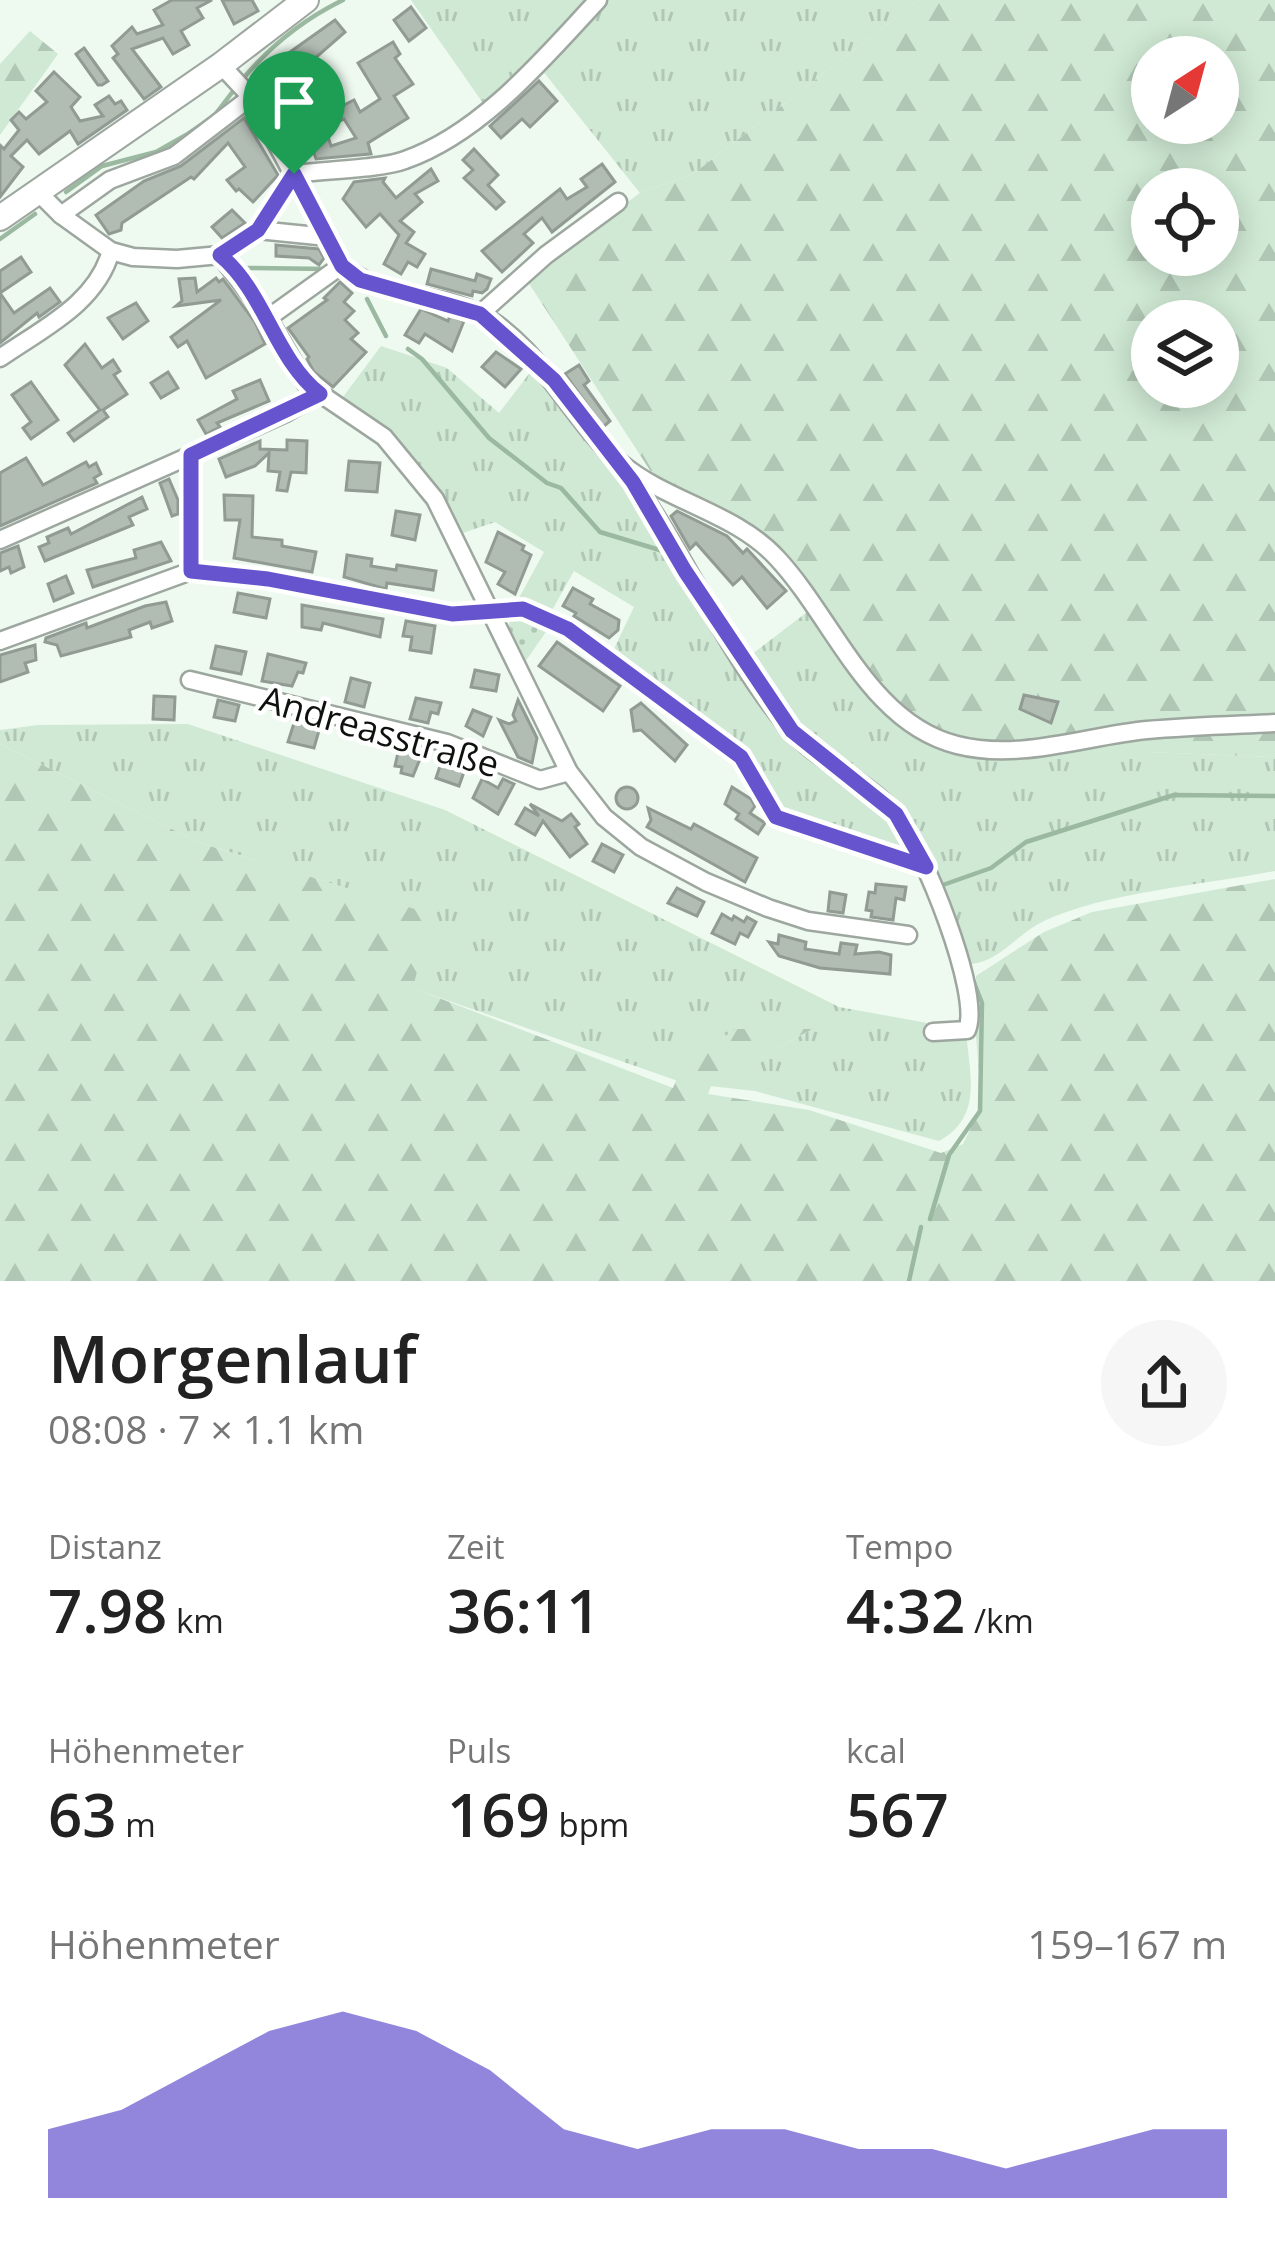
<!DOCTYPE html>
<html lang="de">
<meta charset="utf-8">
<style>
body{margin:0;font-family:"Open Sans",sans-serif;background:#f6f6f6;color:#222;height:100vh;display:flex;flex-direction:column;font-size:45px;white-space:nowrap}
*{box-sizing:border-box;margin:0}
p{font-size:39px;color:#767676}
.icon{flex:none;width:66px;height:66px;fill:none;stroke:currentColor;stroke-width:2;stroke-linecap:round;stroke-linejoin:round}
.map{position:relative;height:1281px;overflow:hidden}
.details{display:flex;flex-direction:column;background:#fff;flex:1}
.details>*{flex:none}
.needle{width:78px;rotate:36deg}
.tools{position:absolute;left:1131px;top:36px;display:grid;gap:24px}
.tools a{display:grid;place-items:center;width:108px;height:108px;border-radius:50%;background:#fff;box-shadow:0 6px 30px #0003;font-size:60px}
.pin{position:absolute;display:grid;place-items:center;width:102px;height:102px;color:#fff;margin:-123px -51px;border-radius:50% 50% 50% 0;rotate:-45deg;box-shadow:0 0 12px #0007}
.pin .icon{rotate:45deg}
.round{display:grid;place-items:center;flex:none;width:126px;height:126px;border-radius:63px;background:#f6f6f6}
.summary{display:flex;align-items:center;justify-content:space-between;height:204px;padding:0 48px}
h1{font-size:66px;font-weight:600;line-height:90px}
.figures{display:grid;grid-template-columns:repeat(3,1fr);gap:18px;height:204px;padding:12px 48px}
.figures div{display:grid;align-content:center}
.figures b{font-size:60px;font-weight:600}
.figures small{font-size:33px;font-weight:400}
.figures p{font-size:33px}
.chart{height:336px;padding:24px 48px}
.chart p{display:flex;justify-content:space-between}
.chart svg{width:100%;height:216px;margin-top:12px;fill:#6554ce;opacity:.7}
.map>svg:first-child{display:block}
.grass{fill:url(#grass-tufts)}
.forest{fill:url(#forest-firs);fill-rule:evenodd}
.park{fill:url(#park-dots)}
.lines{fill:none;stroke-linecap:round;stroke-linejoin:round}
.stream{stroke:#9ab9a0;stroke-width:4.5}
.building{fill:#b1bcb3;stroke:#919b93;stroke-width:3;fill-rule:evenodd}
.minor-casing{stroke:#9da79f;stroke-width:21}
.primary-casing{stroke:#9da79f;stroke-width:28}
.minor{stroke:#fff;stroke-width:16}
.primary{stroke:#fff;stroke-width:24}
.route-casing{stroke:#fff;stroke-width:24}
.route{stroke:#6554ce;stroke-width:15}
.labels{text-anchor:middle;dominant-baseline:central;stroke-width:9;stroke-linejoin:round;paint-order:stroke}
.street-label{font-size:36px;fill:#0e110e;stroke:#fff}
</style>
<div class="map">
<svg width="1275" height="1281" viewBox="0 0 1275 1281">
<defs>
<pattern id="grass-tufts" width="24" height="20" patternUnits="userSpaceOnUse" patternTransform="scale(3)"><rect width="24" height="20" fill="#cfe9d4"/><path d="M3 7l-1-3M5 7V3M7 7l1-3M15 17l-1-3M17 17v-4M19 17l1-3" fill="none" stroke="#b1c7b5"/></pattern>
<pattern id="forest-firs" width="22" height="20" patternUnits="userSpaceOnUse" patternTransform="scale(3)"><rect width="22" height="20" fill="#cfe9d4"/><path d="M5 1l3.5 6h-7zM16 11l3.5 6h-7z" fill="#b1c7b5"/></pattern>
<pattern id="park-dots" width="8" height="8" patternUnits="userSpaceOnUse" patternTransform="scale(3)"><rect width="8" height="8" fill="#cfe9d4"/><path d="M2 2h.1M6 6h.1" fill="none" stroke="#b1c7b5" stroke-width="1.8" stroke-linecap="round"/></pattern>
</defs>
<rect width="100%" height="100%" fill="#eef9f0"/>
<g class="grass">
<polygon points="411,0 919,0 693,174 640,193 538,65 485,106"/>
<polygon points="381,346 447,368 499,413 532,370 614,467 646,522 788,733 894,818 918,861 779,814 745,752 612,653 634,607 574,571 551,612 519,598 544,552 495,522 460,534 439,497 340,401"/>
<path d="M819,603L1146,735L1149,752L1275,757V871C1208,884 1103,893 1044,921C1018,933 1000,961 971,964L933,865L910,824L791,723L747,658Z"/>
<path d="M188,724L445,810L839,1007L966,1030C969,1074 984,1116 939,1141L755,1091L710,1086L809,1031L678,1081L412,988L430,914L200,843L0,744V730L38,725Z"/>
</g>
<g class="forest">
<path d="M919,0H1275V757L1148,752L1146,728L997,749L946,733L895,701L781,551L653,475L528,282L559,252L640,193L693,174ZM1152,57H1218V123H1152ZM1152,189H1218V255H1152ZM1152,321H1218V387H1152Z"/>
<polygon points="30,31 58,54 0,135 0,64"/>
<polygon points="0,744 200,843 431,914 413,988 673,1088 681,1068 735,1029 812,1029 711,1086 708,1094 809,1110 941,1153 963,1144 982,1105 975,1024 976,976 1044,932 1092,912 1275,879 1275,1281 0,1281"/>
</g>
<polygon class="park" points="523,613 550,626 525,662 508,631 510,620"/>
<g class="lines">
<g class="stream">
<path d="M241,81C269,47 302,20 343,0"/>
<polyline points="66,192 102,166 156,152 186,135 214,116 234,90"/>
<polyline points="0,239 35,214"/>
<polyline points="246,268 327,269"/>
<polyline points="367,299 386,336"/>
<polyline points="408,349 422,359 489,438 547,483 561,488 600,532 663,551 692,593"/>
<polyline points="940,886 991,868 1026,842 1174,795 1275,796"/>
<polyline points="930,1219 949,1155 980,1111 982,1003 973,980"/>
<polyline points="909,1281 921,1227"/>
</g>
</g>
<g class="building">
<polygon points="172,0 212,0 197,8 203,18 181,31 189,45 173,54 163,38 132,49 161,87 144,99 113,58 118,54 112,46 132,27 137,34 163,25 154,10"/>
<polygon points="222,0 252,0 258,11 234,24"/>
<polygon points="411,7 426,28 409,41 394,20"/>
<polygon points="335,20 345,32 304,68 290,52"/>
<path d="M393,42L400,54L395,58L413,84L394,96L408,118L368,143L371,154L316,159L312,147L296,153L282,128L292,124L282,98L310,87L307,80L329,70L344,105L354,100L360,112L380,99L358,63ZM344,119L356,138L331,146L325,127Z"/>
<polygon points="84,48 108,81 102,85 98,85 76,54"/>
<polygon points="54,72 80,97 71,107 80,121 103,116 95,105 109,96 115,104 121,101 127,110 78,144 70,131 39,154 27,140 11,156 23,167 0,197 0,145 4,149 19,130 11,120 19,112 26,119 47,102 36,91"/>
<polygon points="539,81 557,101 530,127 522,119 501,138 490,126"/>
<polygon points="244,118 278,175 253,202 239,189 236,191 227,180 245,167 228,143 194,179 191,177 122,223 121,230 109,234 96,215 144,181 181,166"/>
<polygon points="474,149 498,175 488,185 504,202 496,209 464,178 473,170 463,160"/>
<polygon points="602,164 615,182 552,232 542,218 524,234 533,243 502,272 482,251 560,189 567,199 587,187 581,179"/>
<polygon points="431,169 438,181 415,194 422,202 400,221 414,232 406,243 425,254 417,267 408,262 401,274 384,264 399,235 380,214 366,227 343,199 354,182 385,178 383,182 396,198"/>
<polygon points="232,210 245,223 222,238 212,227"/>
<polygon points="276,245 319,249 324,258 319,265 309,258 276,256"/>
<polygon points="21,257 31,272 0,293 14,313 50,288 60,302 39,317 37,313 0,343 0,271"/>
<polygon points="431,269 475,281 477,274 491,279 487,289 482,293 473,291 472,296 427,284"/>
<polygon points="195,278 197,292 216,278 219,282 223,279 255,322 265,344 206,378 187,341 178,347 171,337 221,300 176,306 182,301 179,279"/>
<polygon points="340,282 352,293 344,302 354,311 345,320 358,333 351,339 366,352 333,387 314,372 307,359 309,357 288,328 327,300 324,298"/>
<polygon points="136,303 148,321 123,339 108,318"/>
<polygon points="421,309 448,321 450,316 464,321 452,351 425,334 419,343 405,335"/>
<polygon points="85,344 102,368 113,360 120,371 114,375 127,394 103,410 108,417 74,441 68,433 100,410 65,365"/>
<polygon points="496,352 521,369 505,387 482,367"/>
<polygon points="579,365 589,381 584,385 610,421 603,427 565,374"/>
<polygon points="168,372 178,388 161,398 151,383"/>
<polygon points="260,380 269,401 217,423 220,427 206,434 198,420 237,399 233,391"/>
<polygon points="31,382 58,420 31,439 23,428 31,422 12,395"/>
<polygon points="287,440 307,441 306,473 291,472 287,491 277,490 280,472 268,471 269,453 255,466 226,477 219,459 260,441 260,449 287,450"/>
<polygon points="26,458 43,485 86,462 89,467 96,463 101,474 94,478 97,483 0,526 0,473"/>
<polygon points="349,461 380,463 377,492 346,490"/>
<polygon points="169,479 178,500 178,514 172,516 160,483"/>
<polygon points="224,495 253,496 252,537 282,540 282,546 316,552 312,572 234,558 240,520 225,520"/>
<polygon points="142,497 147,509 129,517 133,525 45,561 39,547 49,543 47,537 68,528 71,534"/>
<polygon points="396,511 420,515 415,540 392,535"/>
<polygon points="677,511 727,536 743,553 747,549 786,591 767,608 742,577 733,585 696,543 690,549 671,516"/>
<polygon points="498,532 524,546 522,550 531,555 515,594 498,584 505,572 486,562"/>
<polygon points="161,542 171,561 93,587 87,570 136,558 134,550"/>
<polygon points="18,546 24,567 11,573 9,567 0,571 0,553"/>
<polygon points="347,555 372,559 371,566 396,570 397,565 436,571 433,590 387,583 386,589 344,577"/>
<polygon points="66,576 73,593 54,601 48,584"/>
<polygon points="573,588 593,599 590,604 619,620 618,630 609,638 574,616 576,613 563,606"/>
<polygon points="238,593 270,599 266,618 234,612"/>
<polygon points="166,602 172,621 152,628 150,622 129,630 131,637 61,656 57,645 45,642 46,638 86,623 87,628 145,606"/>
<polygon points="302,605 383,619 380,637 323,623 321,630 302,627"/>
<polygon points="406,621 435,626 431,653 410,650 412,637 403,636"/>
<polygon points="557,642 620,686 603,711 539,666"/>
<polygon points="35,645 36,660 25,663 28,672 0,682 0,655"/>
<polygon points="216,646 246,652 241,674 211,668"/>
<polygon points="268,654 306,663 303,673 298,672 292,686 262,681"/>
<polygon points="475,670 499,675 496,691 471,687"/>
<polygon points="351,678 370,683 364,707 345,702"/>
<polygon points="1024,695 1058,702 1051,723 1020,709"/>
<polygon points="154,696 175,697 174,720 153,719"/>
<polygon points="416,698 441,703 438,714 431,712 428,723 410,719"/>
<polygon points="218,700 239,705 235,721 214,717"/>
<polygon points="518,700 537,738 532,763 518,757 499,720 509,724 516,721 513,715"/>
<polygon points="641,703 687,745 675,761 641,730 634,731 631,710"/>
<polygon points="473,710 491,717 483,736 466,726"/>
<polygon points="295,720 320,727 314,748 288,742"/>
<polygon points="399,748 422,754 413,776 401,773 402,767 395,766"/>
<polygon points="442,760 465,769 459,786 436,778"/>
<polygon points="482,779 498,788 503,779 514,784 498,814 473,798"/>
<circle cx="627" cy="798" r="11"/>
<polygon points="732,787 751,799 755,806 750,813 765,823 758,834 736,819 739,814 725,804"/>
<polygon points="530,804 562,821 571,814 579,824 575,827 587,844 570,857 543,821 535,835 516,824 525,808 539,816"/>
<polygon points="648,808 691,829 694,824 757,858 745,882 647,827 651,820"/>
<polygon points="602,844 623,855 614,872 593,861"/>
<polygon points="876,884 906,887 904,900 896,898 893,920 871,917 872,911 866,910 869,892 875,893"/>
<polygon points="677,888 704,902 697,916 668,903"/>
<polygon points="830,892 846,895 843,913 828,911"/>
<polygon points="722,914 732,920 734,916 744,922 747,917 756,922 748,937 740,933 735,944 712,933"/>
<polygon points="779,935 806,942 805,949 839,954 841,943 857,945 855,954 879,952 891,955 890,974 820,968 779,956 769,942 778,944"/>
</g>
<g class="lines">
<g class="minor-casing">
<g id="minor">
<path d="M221,65L251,97L342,265C382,299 433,291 478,313C539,343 572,423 622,464C668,502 736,513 777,558C834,619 869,723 957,745C1020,761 1085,736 1147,730C1190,726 1233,725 1275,723"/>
<path d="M294,174C323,170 382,169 405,160C482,133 544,58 598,0"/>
<polyline points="38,192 61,215 111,251 133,257 177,259 220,255 258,230 294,174"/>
<polyline points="61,215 110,180 174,156 251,97"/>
<polyline points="258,230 327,237"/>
<polyline points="220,255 268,318 306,384 384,437 435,499 569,772 604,817 641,847 706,882 768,908 808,921 908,935"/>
<polyline points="480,314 546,255 618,202"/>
<polyline points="268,318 342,265"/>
<path d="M0,358C43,328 96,304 111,251"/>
<polyline points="191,455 191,571"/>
<path d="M627,473C686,554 725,652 790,729C819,763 869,781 897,816C923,849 982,994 967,1030L933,1032"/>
<polyline points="0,540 286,413 319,394"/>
<polyline points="0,641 191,571 268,579 452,615 523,609 568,629 741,757 776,817 926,867"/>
<polyline points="190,680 447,743 540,780 569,772"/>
</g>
</g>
<g class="primary-casing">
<polyline id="primary" points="0,218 221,65 306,0"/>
</g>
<use href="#minor" class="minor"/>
<use href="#primary" class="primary"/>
</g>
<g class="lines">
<g class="route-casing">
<path id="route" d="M294,174L342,266L360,280L480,314L554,380L633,482L685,571L792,731L896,814L926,867L776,817L741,757L568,629L523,609L452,614L268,579L191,571V455L320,394C275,359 265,292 220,255L258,230Z"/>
</g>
<use href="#route" class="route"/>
</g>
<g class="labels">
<g class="street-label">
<text transform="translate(380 731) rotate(16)">Andreasstraße</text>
</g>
</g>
</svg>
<div class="tools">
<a><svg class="needle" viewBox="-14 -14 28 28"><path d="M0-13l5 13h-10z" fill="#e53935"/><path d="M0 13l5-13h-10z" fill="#767676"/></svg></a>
<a><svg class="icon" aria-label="locate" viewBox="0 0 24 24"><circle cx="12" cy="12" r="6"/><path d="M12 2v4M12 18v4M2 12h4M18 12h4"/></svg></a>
<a><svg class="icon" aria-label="layers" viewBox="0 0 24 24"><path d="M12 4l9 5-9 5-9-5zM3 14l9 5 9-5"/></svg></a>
</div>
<div class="pin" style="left:294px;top:174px;background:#1e9e55"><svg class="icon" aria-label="arrive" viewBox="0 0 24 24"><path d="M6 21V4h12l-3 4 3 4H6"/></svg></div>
</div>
<section class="details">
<div class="summary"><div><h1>Morgenlauf</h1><p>08:08 · 7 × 1.1 km</p></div><a class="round"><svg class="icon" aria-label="share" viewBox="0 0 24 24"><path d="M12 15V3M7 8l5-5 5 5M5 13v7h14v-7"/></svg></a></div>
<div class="figures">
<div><p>Distanz</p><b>7.98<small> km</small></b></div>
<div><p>Zeit</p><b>36:11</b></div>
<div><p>Tempo</p><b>4:32<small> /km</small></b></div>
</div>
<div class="figures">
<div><p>Höhenmeter</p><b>63<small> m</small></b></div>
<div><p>Puls</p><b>169<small> bpm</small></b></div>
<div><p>kcal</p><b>567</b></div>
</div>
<div class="chart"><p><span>Höhenmeter</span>159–167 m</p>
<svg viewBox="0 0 160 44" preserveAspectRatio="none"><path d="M0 44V30L10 26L20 18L30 10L40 6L50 10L60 18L70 30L80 34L90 30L100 30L110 34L120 34L130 38L140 34L150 30L160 30V44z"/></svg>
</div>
</section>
